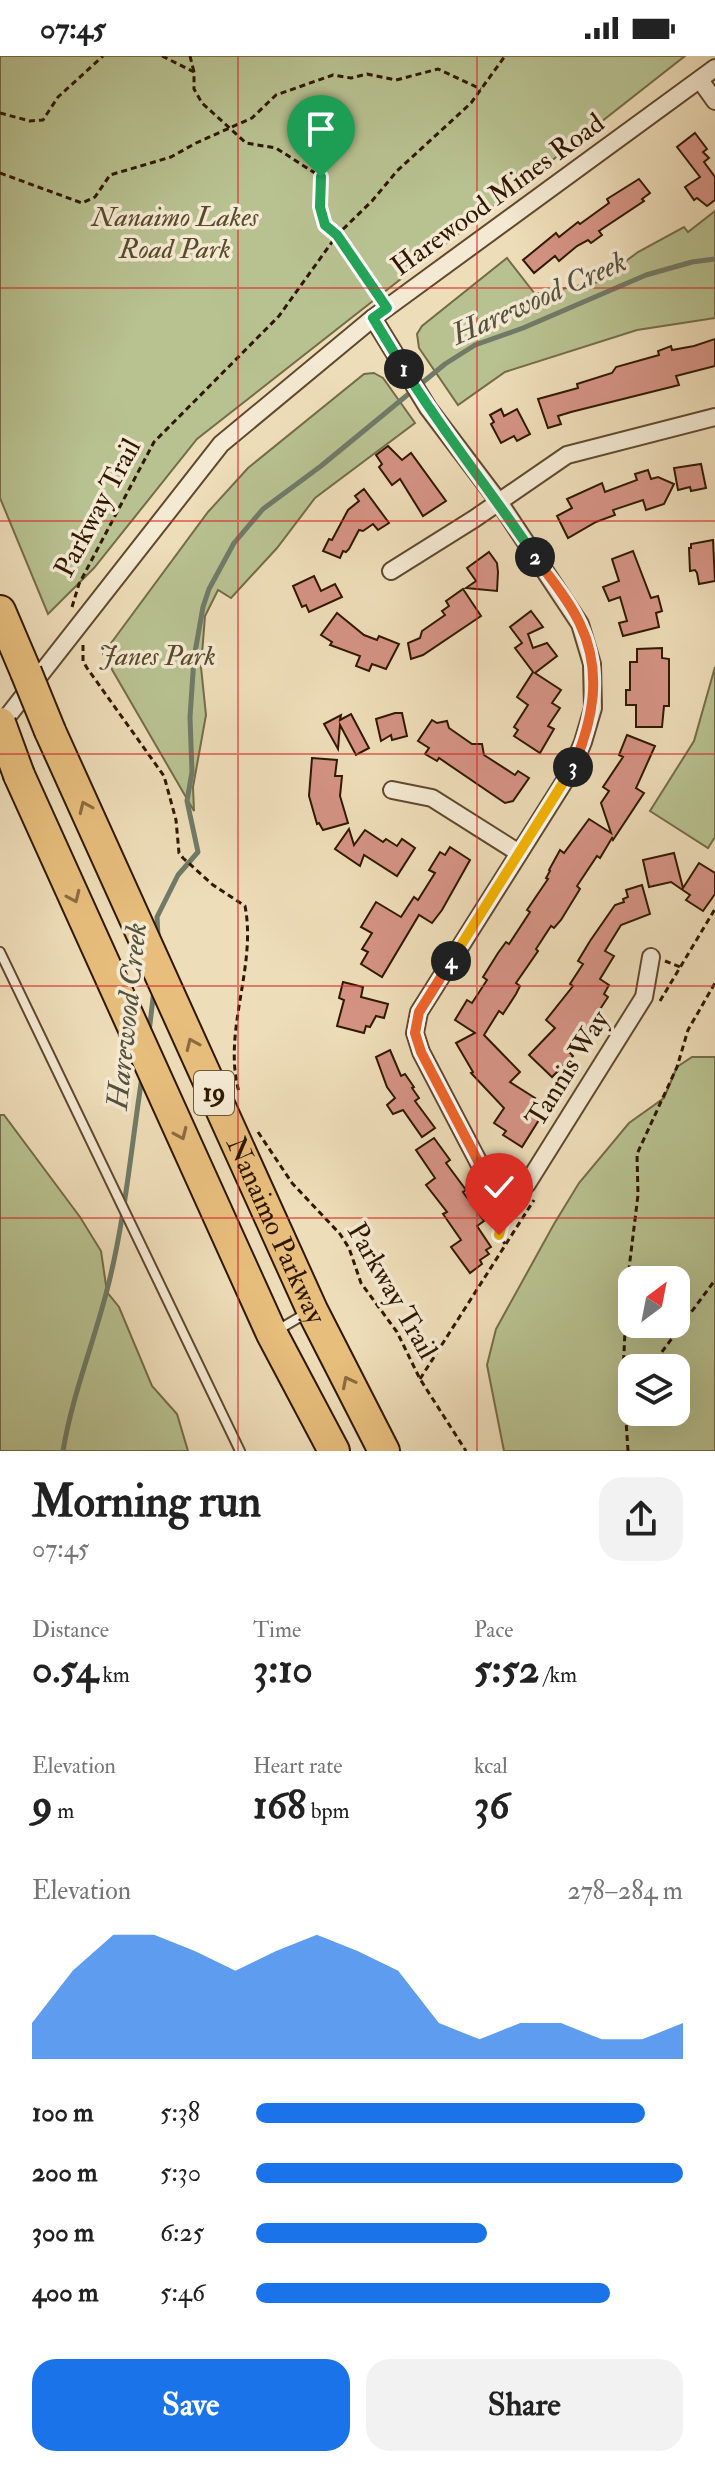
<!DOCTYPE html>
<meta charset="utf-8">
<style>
body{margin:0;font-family:"IM FELL Double Pica",serif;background:#f2f2f2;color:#222;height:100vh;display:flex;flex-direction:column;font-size:30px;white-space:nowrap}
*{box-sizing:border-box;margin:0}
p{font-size:26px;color:#767676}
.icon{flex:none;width:44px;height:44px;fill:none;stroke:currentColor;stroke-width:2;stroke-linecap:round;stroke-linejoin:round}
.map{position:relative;height:1395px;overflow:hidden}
.details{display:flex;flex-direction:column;background:#fff;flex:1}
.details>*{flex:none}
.needle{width:52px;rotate:32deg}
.controls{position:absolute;left:618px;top:1210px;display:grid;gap:16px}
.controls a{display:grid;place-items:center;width:72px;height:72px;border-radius:16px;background:#fff;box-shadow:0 8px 32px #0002;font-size:40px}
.pin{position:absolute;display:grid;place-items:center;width:68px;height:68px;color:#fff;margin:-82px -34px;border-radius:50% 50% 50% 0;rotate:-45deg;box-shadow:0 0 8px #0007}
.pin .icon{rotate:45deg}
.km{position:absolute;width:40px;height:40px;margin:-20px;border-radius:50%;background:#222;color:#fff;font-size:22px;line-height:40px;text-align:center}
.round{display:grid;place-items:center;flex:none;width:84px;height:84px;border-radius:24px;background:#f2f2f2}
.summary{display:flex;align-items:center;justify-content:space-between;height:136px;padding:0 32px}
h1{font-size:44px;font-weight:700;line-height:60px}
.figures{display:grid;grid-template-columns:repeat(3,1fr);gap:12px;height:136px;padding:8px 32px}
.figures div{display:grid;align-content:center}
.figures b{font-size:40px;font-weight:700}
.figures small{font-size:22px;font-weight:400}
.figures p{font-size:22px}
.chart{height:224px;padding:16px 32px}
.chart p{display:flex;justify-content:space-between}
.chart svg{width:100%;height:144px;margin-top:8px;fill:#1a73e8;opacity:.7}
.cta{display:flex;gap:16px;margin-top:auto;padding:16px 32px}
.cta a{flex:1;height:92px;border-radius:24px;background:#1a73e8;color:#fff;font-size:32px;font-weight:700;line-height:92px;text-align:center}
.cta a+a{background:#f2f2f2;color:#222}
ul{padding:0 32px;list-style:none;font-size:26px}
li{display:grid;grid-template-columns:128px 96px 1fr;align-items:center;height:60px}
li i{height:20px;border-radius:10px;background:#1a73e8}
.status{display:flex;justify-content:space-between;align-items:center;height:56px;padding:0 40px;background:#fff;direction:ltr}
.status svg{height:22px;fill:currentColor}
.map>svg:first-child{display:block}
.green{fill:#b8c190;stroke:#746c48;stroke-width:2;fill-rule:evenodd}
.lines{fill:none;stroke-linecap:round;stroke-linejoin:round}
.stream{stroke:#707a67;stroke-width:5}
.building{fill:#d59384;stroke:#301800;stroke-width:2}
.lane-casing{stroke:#60492e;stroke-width:12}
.street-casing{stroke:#60492e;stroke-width:20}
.highway-casing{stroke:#301800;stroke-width:34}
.path{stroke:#301800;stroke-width:3;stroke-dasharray:6 4;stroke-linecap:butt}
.lane{stroke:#f4e9d2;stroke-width:8}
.street{stroke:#f4e9d2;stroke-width:16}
.highway{stroke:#e7be7c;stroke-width:30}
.highway-bridge-casing{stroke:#301800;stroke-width:34;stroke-linecap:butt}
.highway-bridge{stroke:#e7be7c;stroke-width:30}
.oneway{stroke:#8c6b3e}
.split-1-casing{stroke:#fff;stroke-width:16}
.split-2-casing{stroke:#fff;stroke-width:16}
.split-3-casing{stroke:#fff;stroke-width:16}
.split-4-casing{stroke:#fff;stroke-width:16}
.split-5-casing{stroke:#fff;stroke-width:16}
.split-6-casing{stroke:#fff;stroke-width:16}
.split-1{stroke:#22a559;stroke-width:10}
.split-2{stroke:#22a559;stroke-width:10}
.split-3{stroke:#f0652b;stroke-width:10}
.split-4{stroke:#f5b400;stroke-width:10}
.split-5{stroke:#f0652b;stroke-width:10}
.split-6{stroke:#f5b400;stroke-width:10}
.grid{fill:none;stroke:#d62828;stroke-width:2;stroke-opacity:0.55}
.labels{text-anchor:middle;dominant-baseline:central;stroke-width:7;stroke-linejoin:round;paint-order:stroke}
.shield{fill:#f4e9d2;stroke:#6b573f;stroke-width:2}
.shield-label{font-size:26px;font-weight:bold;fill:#301800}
.street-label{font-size:28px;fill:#301800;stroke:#f4e9d2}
.park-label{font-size:28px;font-style:italic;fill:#594b2b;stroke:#f4e9d2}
.water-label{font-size:30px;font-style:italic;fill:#55513c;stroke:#f4e9d2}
</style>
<div class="status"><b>07:45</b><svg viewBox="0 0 49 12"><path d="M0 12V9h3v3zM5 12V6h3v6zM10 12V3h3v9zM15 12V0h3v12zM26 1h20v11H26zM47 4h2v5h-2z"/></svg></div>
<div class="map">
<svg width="715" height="1395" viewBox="0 0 715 1395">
<rect width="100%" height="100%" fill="#eeddb9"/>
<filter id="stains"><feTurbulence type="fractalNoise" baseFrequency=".0025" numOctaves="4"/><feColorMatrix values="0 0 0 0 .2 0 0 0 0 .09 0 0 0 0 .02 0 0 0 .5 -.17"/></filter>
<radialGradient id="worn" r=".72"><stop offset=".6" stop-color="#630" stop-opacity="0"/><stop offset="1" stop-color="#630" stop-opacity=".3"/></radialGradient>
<g class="green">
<polygon points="0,0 685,0 197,383 94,512 48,558 0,442"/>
<polygon points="715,155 715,262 637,274 505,316 458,349 419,292 417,278 422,270 507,202 535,238 598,226 638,196 684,171 688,176"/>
<polygon points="374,317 383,322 415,367 315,442 277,492 231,542 218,534 205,560 201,611 206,659 193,731 194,755 103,598 208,456 248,412 364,318"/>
<polygon points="715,611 715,781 708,792 650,755 694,685"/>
<path d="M692,1001H715V1395H504L487,1309L496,1273L554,1168L579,1127L629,1067L664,1042L677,1011ZM632,1224H676V1268H632ZM632,1312H676V1356H632Z"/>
<polygon points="0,1059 4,1059 80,1161 101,1195 107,1236 119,1251 152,1330 177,1358 188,1395 0,1395"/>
</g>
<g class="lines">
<g class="stream">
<polyline points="158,880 157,861 178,819 198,796 187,745 192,716 190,661 194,602 203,551 209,533 234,487 263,453 321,410 445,308 475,289 523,272 646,219 692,206 715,203"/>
<polyline points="149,976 154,934"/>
<path d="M63,1395C72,1340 93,1289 107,1234C125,1165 131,1092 142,1021"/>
</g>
</g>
<g class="building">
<polygon points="695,77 707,93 703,96 709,102 704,106 715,121 715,144 707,150 697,142 694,144 685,131 700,121 677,91"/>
<polygon points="639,123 650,137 642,143 644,145 599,175 602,179 591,187 588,184 577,190 559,205 555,200 534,217 523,204 556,177 559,181 578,166 580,168 609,147 607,143"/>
<polygon points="715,283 715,310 676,320 679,329 571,356 558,360 561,368 548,372 538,343 578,332 577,328 612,317 616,311 659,299 658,295 671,290 672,294 694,290"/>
<polygon points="501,353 504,360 517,353 530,378 517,385 514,380 501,387 491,368 494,366 490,359"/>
<polygon points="388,390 402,404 411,397 446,445 423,460 400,423 392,429 379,411 382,408 376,399"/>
<polygon points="701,408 706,432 691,435 690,431 678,434 674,412"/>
<polygon points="648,414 651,423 658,421 674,428 664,448 646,454 643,444 613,454 615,459 596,466 568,482 557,460 572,452 567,443 602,427 605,436 637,424 635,418"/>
<polygon points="364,433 389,467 378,474 373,468 363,475 359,474 349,493 346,496 343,495 340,502 323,495 329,483 332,484 348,454 359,445 355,440"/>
<polygon points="713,484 715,525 699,528 697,517 695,514 690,515 689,492 691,492 691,488"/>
<polygon points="633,495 651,542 658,540 662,555 656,557 659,571 623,580 619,567 627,565 620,541 609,545 603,531 619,525 612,503"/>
<polygon points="489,496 497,507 498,516 497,535 466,532 476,525 467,512"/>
<polygon points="314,520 321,535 335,528 342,541 309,556 306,549 302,551 293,530"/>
<polygon points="463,533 481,560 423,599 411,603 408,587 420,582 422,575 445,559 442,555 449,550 446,545"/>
<polygon points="531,555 543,571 528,578 533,592 547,587 557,600 535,617 561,634 552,647 560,652 548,670 554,673 540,697 514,680 518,674 514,671 528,649 517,641 533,616 515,592 522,587 510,571"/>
<polygon points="337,557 364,579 377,584 379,580 399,588 386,613 372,608 369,615 356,610 360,600 330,589 332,586 321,579"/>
<polygon points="662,592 662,602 669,603 669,650 664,650 662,671 636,671 636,649 626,649 626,634 630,634 630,606 637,606 637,593"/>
<polygon points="395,657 402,657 407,680 392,684 391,679 381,685 376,663"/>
<polygon points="351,658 369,692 356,699 340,669 338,693 324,668 341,659 340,664"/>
<polygon points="432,664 437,667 447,665 449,672 472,688 482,688 484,699 515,719 518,715 529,722 513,745 505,747 439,702 437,705 425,698 429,692 418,685"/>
<polygon points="627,679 655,690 636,732 644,737 613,784 612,782 600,802 597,800 577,830 580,833 561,864 554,872 551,870 536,893 538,895 516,927 520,930 516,938 503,958 499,955 484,979 520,1016 510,1026 535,1042 529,1050 542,1059 522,1091 503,1079 506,1075 494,1067 504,1052 471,1017 473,1016 456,987 475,977 455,964 467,944 472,947 487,924 483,921 498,897 506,886 509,888 530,856 527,854 548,823 546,822 550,815 549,814 560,794 564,797 589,763 611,777 601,747 609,735 603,731 623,701 619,699"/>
<polygon points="312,702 337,704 335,720 342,720 340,740 348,767 323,774 319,767 317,768 309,740"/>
<polygon points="349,773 354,789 365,774 383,786 386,783 397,790 402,783 415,792 397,820 364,799 360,810 335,793"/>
<polygon points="450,791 470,804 442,854 432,867 419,859 382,921 361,908 368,896 362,893 372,877 361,871 376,846 401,861 414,841 418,844 435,817 429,814 440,796 445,799"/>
<polygon points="674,797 683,832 699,807 715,817 715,838 703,855 686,844 690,839 671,826 649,831 643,804"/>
<polygon points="642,829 650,858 621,869 605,895 614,900 600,923 609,929 604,938 608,941 595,961 596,963 568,995 573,1000 552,1021 529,999 555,972 546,964 573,930 570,928 583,908 578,905 590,885 615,849 624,846 623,843 628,841 626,834"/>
<polygon points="343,926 363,931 361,941 388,948 384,962 376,960 370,971 366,970 364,977 337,970 344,944 339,942"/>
<polygon points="390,994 401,1020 405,1018 414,1031 412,1032 419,1042 415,1045 435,1072 422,1081 403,1054 393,1058 387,1049 395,1042 387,1031 376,1001"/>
<polygon points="434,1082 450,1104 446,1107 466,1134 463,1136 484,1165 477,1170 491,1191 486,1194 489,1198 480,1204 482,1208 470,1217 451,1191 461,1184 443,1158 447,1156 426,1129 435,1122 416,1094"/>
</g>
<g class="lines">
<g class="lane-casing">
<g id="lane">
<polyline points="0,896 240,1395"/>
<polyline points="276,1275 305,1258"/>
</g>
</g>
<g class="street-casing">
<g id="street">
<polyline points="700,24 715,45"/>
<path d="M373,262L428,352L499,446L580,568L592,608L593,652L583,686L571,715L419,956L415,977L421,996L492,1132C506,1144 515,1141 527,1128L644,941L651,901"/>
<polyline points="391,515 474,463 567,399 715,361"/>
<polyline points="0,670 221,388 373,262 715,12"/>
<polyline points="392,734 432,742 519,797"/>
</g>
</g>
<g class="highway-casing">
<g id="highway">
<polyline points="0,555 26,616"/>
<path id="s1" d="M50,675L312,1254L384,1395"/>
<polyline points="19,719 272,1278 334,1395"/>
</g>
</g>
<g class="path">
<polyline points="162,0 194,16 194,33 202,47 246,87 276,92 321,121 320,151 325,169 337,179 378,238"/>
<polyline points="190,0 194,16"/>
<polyline points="0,57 30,65 43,64 58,41 103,0"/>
<polyline points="0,117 82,147 95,141 110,119 171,101 196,87 252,62 276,39 333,19 351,22 367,18 396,24 438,13 481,33"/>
<polyline points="72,551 79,528 154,386 279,260 337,179 372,145 397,115 471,47 505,0"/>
<path d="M83,589V605L87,612L164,720L176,764L179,797L183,802L213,829L245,850C257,911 222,976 239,1036"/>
<polyline points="665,905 680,911"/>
<polyline points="660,945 715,853"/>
<polyline points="258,1076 292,1127 340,1178 349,1192 361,1227 397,1276 420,1323 466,1395"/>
<polyline points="505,1188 499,1179 505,1154"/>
<polyline points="650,1312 715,1224"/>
<polyline points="420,1323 534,1144"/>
<polyline points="625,1345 632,1336"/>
<polyline points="628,1395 623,1319 627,1229 638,1139 637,1098 677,1011 688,974 715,927"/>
</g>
<use href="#lane" class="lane"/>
<use href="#street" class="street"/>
<use href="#highway" class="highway"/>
<g class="highway-bridge-casing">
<g id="highway-bridge">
<polyline points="26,616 50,675"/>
<polyline points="0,667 19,719"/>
</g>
</g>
<use href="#highway-bridge" class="highway-bridge"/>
</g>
<defs><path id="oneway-chevron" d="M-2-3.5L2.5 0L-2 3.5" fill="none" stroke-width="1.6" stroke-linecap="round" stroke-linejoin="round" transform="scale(2)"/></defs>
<g class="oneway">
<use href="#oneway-chevron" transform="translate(85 751) rotate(-114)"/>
<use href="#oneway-chevron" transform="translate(74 841) rotate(66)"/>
<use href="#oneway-chevron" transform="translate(192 988) rotate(-114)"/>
<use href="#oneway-chevron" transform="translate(181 1078) rotate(66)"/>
<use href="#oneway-chevron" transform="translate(348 1326) rotate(-117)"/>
</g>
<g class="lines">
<g class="split-1-casing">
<polyline id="split-1" points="321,121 320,151 325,169 337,179 387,252 373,262 404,313"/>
</g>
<g class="split-2-casing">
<path id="split-2" d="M404,313C444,378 493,437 535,501"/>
</g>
<g class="split-3-casing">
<path id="split-3" d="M535,501C550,522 569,544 580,568C603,616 593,665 573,711"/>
</g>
<g class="split-4-casing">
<polyline id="split-4" points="451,905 573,711"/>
</g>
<g class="split-5-casing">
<polyline id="split-5" points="451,905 419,956 415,977 421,996 480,1109"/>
</g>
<g class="split-6-casing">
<path id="split-6" d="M480,1109C488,1124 492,1137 509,1141L499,1179"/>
</g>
<use href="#split-1" class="split-1"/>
<use href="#split-2" class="split-2"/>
<use href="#split-3" class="split-3"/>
<use href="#split-4" class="split-4"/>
<use href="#split-5" class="split-5"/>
<use href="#split-6" class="split-6"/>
</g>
<path class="grid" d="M238,0V1395M477,0V1395M0,232H715M0,465H715M0,698H715M0,930H715M0,1162H715"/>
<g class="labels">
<rect class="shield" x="194" y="1015" width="40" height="44" rx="6"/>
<g class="shield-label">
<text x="214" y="1037">19</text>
</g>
<g class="street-label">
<text transform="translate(498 139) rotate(-36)">Harewood Mines Road</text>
<text transform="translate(98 452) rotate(-62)">Parkway Trail</text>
<text transform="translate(568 1013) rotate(-58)">Tannis Way</text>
<text stroke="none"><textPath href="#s1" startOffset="548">Nanaimo Parkway</textPath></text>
<text transform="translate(392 1235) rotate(60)">Parkway Trail</text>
</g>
<g class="park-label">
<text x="175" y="161">Nanaimo Lakes<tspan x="175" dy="32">Road Park</tspan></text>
<text x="157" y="600">Janes Park</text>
</g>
<g class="water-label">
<text transform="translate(539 242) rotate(-24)">Harewood Creek</text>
<text transform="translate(127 960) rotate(-84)">Harewood Creek</text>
</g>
</g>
<rect width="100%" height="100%" filter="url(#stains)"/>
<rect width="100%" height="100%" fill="url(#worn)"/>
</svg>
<div class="controls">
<a><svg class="needle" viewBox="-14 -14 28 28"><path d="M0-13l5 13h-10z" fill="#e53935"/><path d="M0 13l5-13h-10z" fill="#767676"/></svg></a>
<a><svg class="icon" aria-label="layers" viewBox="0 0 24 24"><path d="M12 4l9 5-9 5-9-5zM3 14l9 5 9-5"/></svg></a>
</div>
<div class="pin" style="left:321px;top:121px;background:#1e9e55"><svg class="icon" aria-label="arrive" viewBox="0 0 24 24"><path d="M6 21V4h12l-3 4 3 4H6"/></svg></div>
<div class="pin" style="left:499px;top:1179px;background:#d93025"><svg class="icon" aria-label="check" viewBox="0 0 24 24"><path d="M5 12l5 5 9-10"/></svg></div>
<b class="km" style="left:404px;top:313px">1</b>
<b class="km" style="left:535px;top:501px">2</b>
<b class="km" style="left:573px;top:711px">3</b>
<b class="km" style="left:451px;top:905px">4</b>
</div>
<section class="details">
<div class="summary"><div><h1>Morning run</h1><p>07:45</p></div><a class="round"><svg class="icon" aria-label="share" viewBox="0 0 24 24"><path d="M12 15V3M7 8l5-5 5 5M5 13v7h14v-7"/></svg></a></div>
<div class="figures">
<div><p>Distance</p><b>0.54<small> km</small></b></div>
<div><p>Time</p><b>3:10</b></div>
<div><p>Pace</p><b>5:52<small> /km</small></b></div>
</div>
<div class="figures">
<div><p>Elevation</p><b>9<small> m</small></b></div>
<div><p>Heart rate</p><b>168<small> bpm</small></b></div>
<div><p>kcal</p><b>36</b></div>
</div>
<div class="chart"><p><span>Elevation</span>278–284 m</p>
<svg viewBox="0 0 160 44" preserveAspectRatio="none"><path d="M0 44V33L10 17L20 6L30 6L40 11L50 17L60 11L70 6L80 11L90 17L100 33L110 38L120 33L130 33L140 38L150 38L160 33V44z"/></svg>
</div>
<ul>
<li><b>100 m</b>5:38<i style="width:91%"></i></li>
<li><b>200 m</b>5:30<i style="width:100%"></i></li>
<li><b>300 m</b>6:25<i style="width:54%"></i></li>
<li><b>400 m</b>5:46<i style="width:83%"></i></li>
</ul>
<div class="cta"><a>Save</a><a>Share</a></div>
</section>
